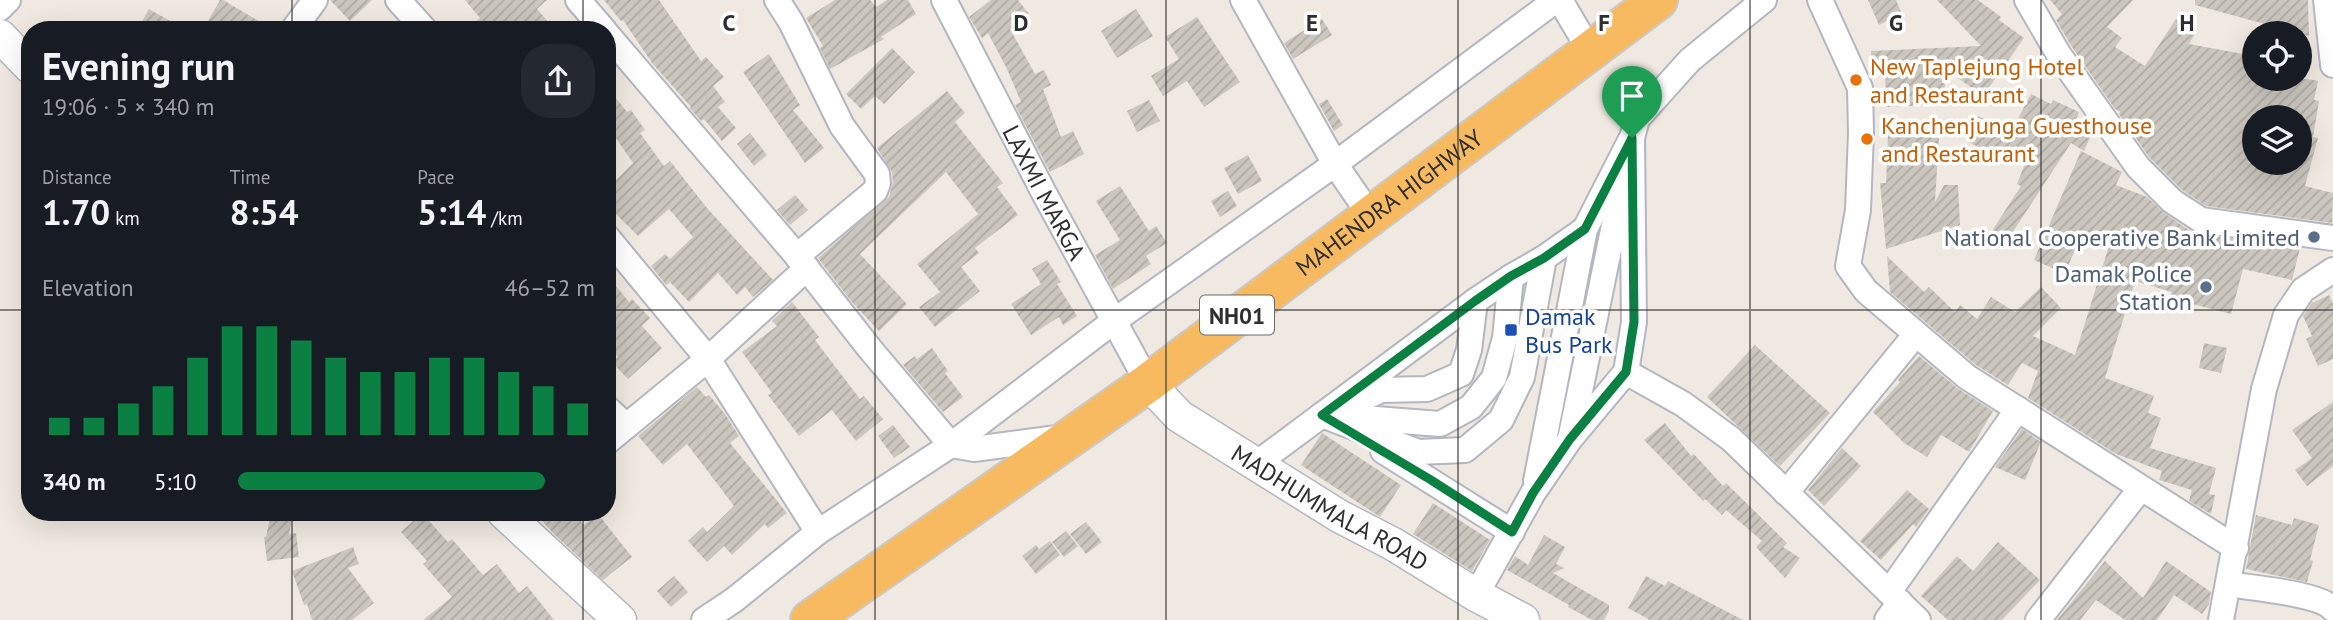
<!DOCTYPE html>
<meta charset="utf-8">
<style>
body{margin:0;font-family:"PT Sans",sans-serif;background:#242831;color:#f1f3f6;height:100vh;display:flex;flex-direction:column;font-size:26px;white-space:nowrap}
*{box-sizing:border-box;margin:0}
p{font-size:23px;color:#9ea1a6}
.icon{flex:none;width:38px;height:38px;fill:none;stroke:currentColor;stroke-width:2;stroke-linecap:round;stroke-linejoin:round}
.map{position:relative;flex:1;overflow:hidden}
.details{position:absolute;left:21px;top:21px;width:595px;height:500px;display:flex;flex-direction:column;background:#171b24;border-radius:28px;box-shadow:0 7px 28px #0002}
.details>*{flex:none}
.buttons{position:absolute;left:2242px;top:21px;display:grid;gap:14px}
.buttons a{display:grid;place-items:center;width:70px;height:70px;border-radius:50%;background:#171b24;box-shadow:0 7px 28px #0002;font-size:35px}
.pin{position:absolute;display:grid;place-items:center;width:60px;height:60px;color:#fff;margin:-72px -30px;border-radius:50% 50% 50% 0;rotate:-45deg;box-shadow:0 0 7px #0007}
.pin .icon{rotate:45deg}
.round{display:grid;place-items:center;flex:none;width:74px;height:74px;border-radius:28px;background:#242831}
.head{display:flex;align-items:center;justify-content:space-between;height:119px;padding:0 21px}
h1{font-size:38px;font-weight:700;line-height:52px}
.metrics{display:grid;grid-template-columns:repeat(3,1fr);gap:10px;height:119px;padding:7px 21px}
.metrics div{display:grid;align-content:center}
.metrics b{font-size:35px;font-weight:700}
.metrics small{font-size:19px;font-weight:400}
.metrics p{font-size:19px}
.chart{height:196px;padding:14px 21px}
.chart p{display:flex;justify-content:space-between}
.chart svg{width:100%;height:126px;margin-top:7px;stroke:#0b8043;stroke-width:6}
ul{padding:0 21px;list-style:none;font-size:23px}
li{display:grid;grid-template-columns:112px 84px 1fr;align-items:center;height:52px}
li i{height:18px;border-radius:9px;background:#0b8043}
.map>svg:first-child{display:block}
.building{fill:url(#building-hatch);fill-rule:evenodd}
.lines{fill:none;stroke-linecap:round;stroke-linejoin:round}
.minor-casing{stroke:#b4b7c1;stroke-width:28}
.tertiary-casing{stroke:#b4b7c1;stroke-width:35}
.trunk-casing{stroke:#c9c9c9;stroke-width:42}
.minor{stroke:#fff;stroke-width:24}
.tertiary{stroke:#fff;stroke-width:32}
.trunk{stroke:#f8ba60;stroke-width:38}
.route-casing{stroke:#fff;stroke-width:14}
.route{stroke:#0b8043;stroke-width:9}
.grid{fill:none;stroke:#2e2e2e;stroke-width:2;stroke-opacity:0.55}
.food-dot{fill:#e8710a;stroke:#fff;stroke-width:2.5}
.service-dot{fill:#5c6f8a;stroke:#fff;stroke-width:2.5}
.transit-dot{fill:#1a4fb4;stroke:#fff;stroke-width:2.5}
.labels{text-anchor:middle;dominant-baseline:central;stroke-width:7;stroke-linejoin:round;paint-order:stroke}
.shield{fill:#fff;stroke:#6d6d6d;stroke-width:2}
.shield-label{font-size:23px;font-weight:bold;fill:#2e2e2e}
.food-label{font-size:24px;fill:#c56008;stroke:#fff;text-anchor:start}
.street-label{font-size:24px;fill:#2e2e2e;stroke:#fff}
.service-label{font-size:24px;fill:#4e5e75;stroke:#fff;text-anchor:end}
.transit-label{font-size:24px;fill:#164399;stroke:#fff;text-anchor:start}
.grid-label{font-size:23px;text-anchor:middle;font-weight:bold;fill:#2e2e2e;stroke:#fff;stroke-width:7;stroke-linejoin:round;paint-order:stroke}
</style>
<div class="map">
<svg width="2333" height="620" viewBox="0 0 2333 620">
<defs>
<pattern id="building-hatch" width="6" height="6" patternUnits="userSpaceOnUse" patternTransform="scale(1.75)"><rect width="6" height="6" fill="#cbc7bf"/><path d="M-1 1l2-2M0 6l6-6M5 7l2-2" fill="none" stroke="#afaba4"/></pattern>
</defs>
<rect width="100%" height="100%" fill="#efe9e1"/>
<g class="building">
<polygon points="220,0 223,0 274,30 203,30"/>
<polygon points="330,0 372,0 350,21"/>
<polygon points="465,0 547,0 537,9 555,30 465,30 480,18"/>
<polygon points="604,0 659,0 701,61 706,57 724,77 713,86 725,102 718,107 736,128 722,141 704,119 701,121 690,108 691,107 652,63 623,20 621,21"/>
<polygon points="835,0 870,0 876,7 887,0 908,0 916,14 881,37 884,39 830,69 820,48 823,46 806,18"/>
<polygon points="991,0 1018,0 1029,14 1010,29 1035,74 1044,70 1051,85 1043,89 1061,137 1073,131 1084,154 1050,172 1015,105 1021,102 1007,69 988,33 982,38 969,17"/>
<polygon points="1868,0 1896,0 1902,14 1879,25"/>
<polygon points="1937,0 1978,0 2001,17 1999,20 2024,38 1983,96 1944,68 1946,104 1886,107 1885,73 1872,74 1871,51 1981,46"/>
<path d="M2050,0H2133L2107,27L2122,38L2115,47L2145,66L2176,19L2196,32L2189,44L2254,56V79H2307L2318,81L2314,100L2319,101L2313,137L2318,138L2305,186L2333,193L2332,223L2206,206L2181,189L2149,157L2119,114L2120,112L2115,109L2072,47L2056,20L2062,14ZM2254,117H2300V163H2254Z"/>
<polygon points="2195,0 2308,0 2309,36 2195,5"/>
<polygon points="149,9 186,30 137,30"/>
<polygon points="1136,9 1153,36 1117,58 1101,31"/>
<polygon points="1197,17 1240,82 1204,107 1187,81 1163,96 1151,76 1179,59 1165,37"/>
<polygon points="1322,19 1332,35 1293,59 1284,43"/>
<polygon points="892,48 915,72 884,104 875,96 861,109 846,94"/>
<polygon points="769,54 800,105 793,110 824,148 805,163 743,72"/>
<polygon points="607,87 627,112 631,110 645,130 640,133 664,166 670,161 707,208 773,280 753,297 745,287 737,295 718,273 689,302 670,282 666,285 651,266 665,254 670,259 693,237 669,209 638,236 607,205 607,189 633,163 607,125"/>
<polygon points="947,91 965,113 955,122 1003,183 997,187 1018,215 975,248 979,253 961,267 980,291 935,327 919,307 940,292 917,264 978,214 946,172 860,254 907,304 879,331 851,301 818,258 889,197 893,182 892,172 877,148"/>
<polygon points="2031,94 2051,104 2053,100 2079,112 2074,125 2092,133 2084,151 2071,143 2003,247 1988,237 2021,186 2017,184 2025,164 1992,146 1989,152 1968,142 1968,135 1978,116 2011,132"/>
<polygon points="1327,99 1343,125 1334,131 1319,104"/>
<polygon points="1149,100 1160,121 1137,132 1127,111"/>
<polygon points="750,133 767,155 754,166 737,144"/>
<polygon points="1888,135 1939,138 1935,202 1944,185 1958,185 1960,225 1886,249 1880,183 1886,183"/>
<polygon points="2081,151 2122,172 2116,185 2147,197 2164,213 2193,233 2300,248 2292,280 2243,269 2231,314 2170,298 2172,292 2135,281 2105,378 2154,396 2148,413 2161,418 2150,448 2216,468 2209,494 2215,495 2211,514 2189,501 2192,490 2159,480 2162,471 2116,454 2028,398 2038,371 2022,363 2008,385 1976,365 1890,292 1887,256 1924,292 1929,287 1955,312 1960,305 1977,319 1991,297 2015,312 2041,287 2061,308 2033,336 2075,355 2108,249 2081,236 2066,271 2059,271 2034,260"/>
<polygon points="1248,155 1262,181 1238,194 1224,168"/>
<polygon points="1120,186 1149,231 1156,226 1167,243 1146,256 1151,264 1113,289 1095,255 1120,240 1096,201"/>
<polygon points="1228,191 1237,206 1220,217 1211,201"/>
<polygon points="795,195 808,210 790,225 777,210"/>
<polygon points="1047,260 1061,282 1057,284 1077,316 1063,325 1059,317 1031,335 1011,304 1041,284 1032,269"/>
<polygon points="607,275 629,302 632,299 650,318 642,326 662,348 628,379 612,362 618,357 607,345"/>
<polygon points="2329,295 2333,304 2333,359 2318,366 2306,339 2312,336 2303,316 2312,303"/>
<polygon points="792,302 819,337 815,340 860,399 864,396 883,419 856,441 832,410 799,436 768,395 772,393 742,352 777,326 772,321"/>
<polygon points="2204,343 2227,348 2221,373 2199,368"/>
<polygon points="1755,345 1830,413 1780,466 1707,397"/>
<polygon points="932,348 948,371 945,373 963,397 943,412 903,365 915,356 917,359"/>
<polygon points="1919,356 1957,388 1993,411 1969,452 1941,435 1927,457 1904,443 1873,412 1900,382 1898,380"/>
<polygon points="697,387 706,397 709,395 725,414 739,436 730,443 787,513 768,528 765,524 732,555 724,546 707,562 688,541 703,527 707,532 734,506 687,444 663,465 638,436"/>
<polygon points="2333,402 2333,466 2307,486 2295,470 2312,458 2292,430"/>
<polygon points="1665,423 1691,456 1694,454 1723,486 1726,483 1787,543 1783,547 1800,558 1785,578 1756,547 1762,541 1726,510 1722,515 1705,499 1703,501 1644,440"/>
<polygon points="893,425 910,447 894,458 878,436"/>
<polygon points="2022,429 2041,442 2025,480 1995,467"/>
<polygon points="1322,433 1401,485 1380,517 1301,465"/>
<polygon points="1842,448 1861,466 1824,506 1808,490"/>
<polygon points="1907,490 1929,509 1916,527 1913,524 1881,560 1860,541"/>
<polygon points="1433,503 1490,540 1472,571 1413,534"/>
<polygon points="271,513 293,513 289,534 296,533 299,557 267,561 264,537 266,537"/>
<polygon points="422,513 448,542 452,539 483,575 497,564 519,593 527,586 554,620 423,620 452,597 423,564 427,561 401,532"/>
<polygon points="535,513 574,513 584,525 598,514 632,557 603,580 554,534"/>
<polygon points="2256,515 2292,525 2294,518 2319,525 2310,560 2313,561 2307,582 2246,569"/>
<polygon points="1086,522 1102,542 1086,554 1070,534"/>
<polygon points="1066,531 1078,546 1064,557 1052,542"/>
<polygon points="1544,535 1565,547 1556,564 1564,568 1553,573 1609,605 1609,611 1604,620 1592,620 1568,607 1569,605 1507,570 1515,556 1528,565"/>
<polygon points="1050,541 1060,555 1036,574 1022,556 1036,545 1039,549"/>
<polygon points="1998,542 2040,580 2002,620 1948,620 1921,596 1957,556 1973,571"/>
<polygon points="353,547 359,564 348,568 374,603 352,620 312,620 307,604 304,605 292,571"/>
<polygon points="2105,561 2143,598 2166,561 2211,592 2209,604 2202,614 2174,595 2157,620 2125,620 2096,600 2080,620 2057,620"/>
<polygon points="674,576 688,592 671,607 657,591"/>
<polygon points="1646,576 1665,586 1668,581 1743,620 1650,620 1628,608"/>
</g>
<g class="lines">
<g class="minor-casing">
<g id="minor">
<polyline points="398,0 425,30"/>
<polyline points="578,0 604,30"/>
<polyline points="777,0 791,22 842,126 877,174 878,183 875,191 797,256"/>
<path id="s1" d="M944,0L1044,193L1148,383"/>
<polyline points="1243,0 1335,164 1370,215"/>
<polyline points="1560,0 1590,51"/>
<polyline points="1820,0 1860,88 1861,133 1858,210 1848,266 1866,291 1967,377 2236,548"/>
<polyline points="2027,0 2059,55 2138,167 2172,201 2201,220 2333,238"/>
<polyline points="2326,0 2333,65"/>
<polyline points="0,8 8,0"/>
<polyline points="293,30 315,0"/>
<polyline points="607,34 797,256 870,349 951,445 974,449 1065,437"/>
<polyline points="607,237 708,359 818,532"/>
<polyline points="1626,372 1683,404 1731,439 1918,620"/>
<polyline points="1355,402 1381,390 1427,389 1461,374 1469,350 1475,301"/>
<polyline points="607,408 626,426"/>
<polyline points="1322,415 1475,301 1511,277"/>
<polyline points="1350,417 1440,424 1471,407 1494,378 1505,338 1511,277 1544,258"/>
<polyline points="1571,435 1622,186"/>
<polyline points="607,442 708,359 807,268"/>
<polyline points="1383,451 1512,532"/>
<polyline points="1256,464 1322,415 1418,452 1465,450 1501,420 1522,377 1544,258 1585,229"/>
<polyline points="1536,481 1585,229 1630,141"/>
<polyline points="1786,493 1916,334"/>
<path d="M2228,584C2251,588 2319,593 2333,609"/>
<polyline points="1889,592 2018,409"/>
<polyline points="1476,595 1533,493 1570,439 1626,372 1634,322 1632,138 1637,119 1690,60 1764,0"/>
<polyline points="704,620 734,600 818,532 951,445 1114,321 1335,164 1556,0"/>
<polyline points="1887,620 1900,602"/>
<polyline points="2038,620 2141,488"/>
<polyline points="2221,620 2264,389 2286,315 2303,290 2333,270"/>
</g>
</g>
<g class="tertiary-casing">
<g id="tertiary">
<polyline points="0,36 30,67"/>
<path id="s2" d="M1148,383L1179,416L1339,516L1393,544L1476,595L1523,620"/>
<polyline points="504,513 620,620"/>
</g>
</g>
<g class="trunk-casing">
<g id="trunk">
<path id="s3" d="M810,620L1148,383L1658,0"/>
</g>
</g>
<use href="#minor" class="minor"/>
<use href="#tertiary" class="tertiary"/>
<use href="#trunk" class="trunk"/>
</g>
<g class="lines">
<g class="route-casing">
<polygon id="route" points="1632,138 1634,322 1626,372 1570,439 1533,493 1512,532 1431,480 1322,415 1475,301 1511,276 1544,258 1585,229"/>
</g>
<use href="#route" class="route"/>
</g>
<path class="grid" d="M292,0V30M583,0V30M875,0V620M1166,0V620M1458,0V620M1750,0V620M2041,0V620M0,310H30M607,310H2333M292,513V620M583,513V620"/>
<g class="food-dot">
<circle cx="1856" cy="80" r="7"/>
<circle cx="1867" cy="139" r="7"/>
</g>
<g class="service-dot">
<circle cx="2314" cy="237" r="7"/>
<circle cx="2206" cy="287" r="7"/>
</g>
<rect class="transit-dot" x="1504" y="323" width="14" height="14" rx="3.5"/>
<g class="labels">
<rect class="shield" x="1200" y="295.5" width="74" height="39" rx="5"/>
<g class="shield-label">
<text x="1237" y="315">NH01</text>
</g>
<g class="food-label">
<text x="1870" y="66">New Taplejung Hotel<tspan x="1870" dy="28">and Restaurant</tspan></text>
<text x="1881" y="125">Kanchenjunga Guesthouse<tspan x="1881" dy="28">and Restaurant</tspan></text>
</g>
<g class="street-label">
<text stroke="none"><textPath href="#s1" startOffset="217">LAXMI MARGA</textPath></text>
<text stroke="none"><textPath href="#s3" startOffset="714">MAHENDRA HIGHWAY</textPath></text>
<text stroke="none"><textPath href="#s2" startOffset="222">MADHUMMALA ROAD</textPath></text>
</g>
<g class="service-label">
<text x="2300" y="237">National Cooperative Bank Limited</text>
<text x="2192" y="273">Damak Police<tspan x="2192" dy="28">Station</tspan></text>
</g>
<g class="transit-label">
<text x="1525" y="316">Damak<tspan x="1525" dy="28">Bus Park</tspan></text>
</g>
</g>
<g class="grid-label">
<text x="729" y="31">C</text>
<text x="1021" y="31">D</text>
<text x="1312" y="31">E</text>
<text x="1604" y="31">F</text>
<text x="1896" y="31">G</text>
<text x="2187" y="31">H</text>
</g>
</svg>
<div class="buttons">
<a><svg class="icon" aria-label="locate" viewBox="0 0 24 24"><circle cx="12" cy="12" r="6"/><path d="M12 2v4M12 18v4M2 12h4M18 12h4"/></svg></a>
<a><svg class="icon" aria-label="layers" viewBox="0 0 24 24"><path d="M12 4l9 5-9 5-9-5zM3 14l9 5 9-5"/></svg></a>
</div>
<div class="pin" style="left:1632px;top:138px;background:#1e9e55"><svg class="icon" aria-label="arrive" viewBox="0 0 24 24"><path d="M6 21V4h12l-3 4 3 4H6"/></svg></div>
<section class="details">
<div class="head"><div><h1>Evening run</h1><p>19:06 · 5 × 340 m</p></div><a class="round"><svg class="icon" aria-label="share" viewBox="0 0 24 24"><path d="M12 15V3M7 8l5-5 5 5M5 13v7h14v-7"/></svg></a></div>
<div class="metrics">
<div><p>Distance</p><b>1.70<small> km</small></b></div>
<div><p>Time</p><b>8:54</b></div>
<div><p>Pace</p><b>5:14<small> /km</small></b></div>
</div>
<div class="chart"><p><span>Elevation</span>46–52 m</p>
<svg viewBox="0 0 160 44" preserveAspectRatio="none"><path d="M5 44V38M15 44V38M25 44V33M35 44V27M45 44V17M55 44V6M65 44V6M75 44V11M85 44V17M95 44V22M105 44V22M115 44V17M125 44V17M135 44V22M145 44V27M155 44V33"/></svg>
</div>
<ul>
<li><b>340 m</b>5:10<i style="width:86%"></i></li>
</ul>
</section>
</div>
